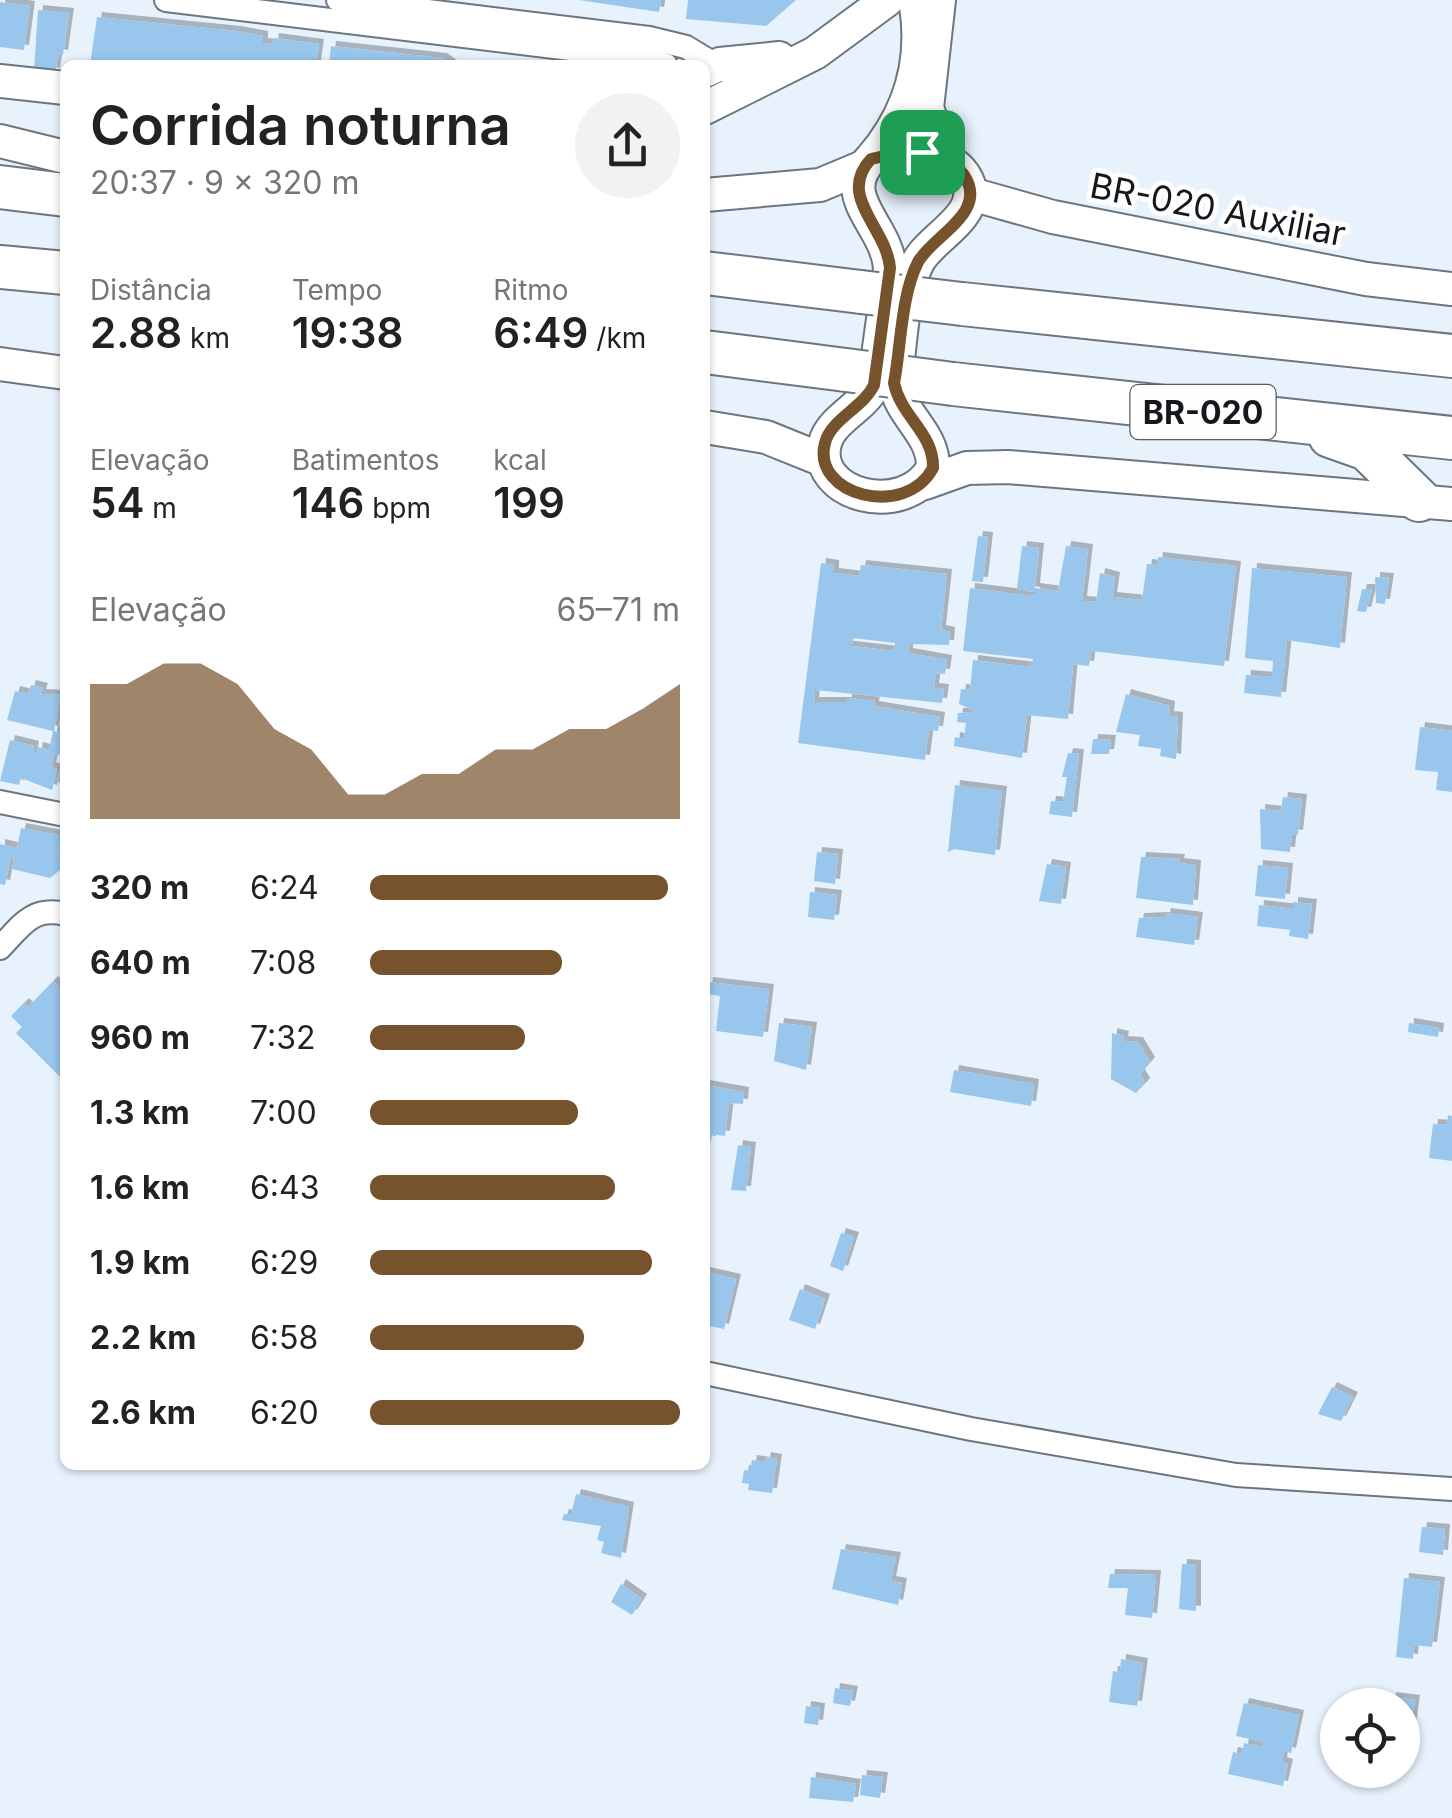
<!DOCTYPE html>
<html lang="pt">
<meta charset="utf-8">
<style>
body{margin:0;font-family:Inter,sans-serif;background:#f2f2f2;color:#222;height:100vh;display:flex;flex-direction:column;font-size:38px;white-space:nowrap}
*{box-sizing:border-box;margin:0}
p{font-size:32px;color:#767676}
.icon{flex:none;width:55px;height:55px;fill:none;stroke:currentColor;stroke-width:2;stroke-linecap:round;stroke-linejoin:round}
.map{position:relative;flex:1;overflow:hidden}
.sheet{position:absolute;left:60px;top:60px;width:650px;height:1410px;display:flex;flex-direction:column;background:#fff;border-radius:15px;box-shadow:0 2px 8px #0004}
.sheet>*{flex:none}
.tools{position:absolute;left:1320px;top:1688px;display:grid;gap:20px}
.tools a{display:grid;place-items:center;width:100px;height:100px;border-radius:50%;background:#fff;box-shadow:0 2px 8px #0004;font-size:50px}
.pin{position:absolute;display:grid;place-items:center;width:85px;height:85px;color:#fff;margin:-42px;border-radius:20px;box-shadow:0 5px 15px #0006}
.round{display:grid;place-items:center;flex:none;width:105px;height:105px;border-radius:52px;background:#f2f2f2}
.head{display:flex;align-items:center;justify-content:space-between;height:170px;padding:0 30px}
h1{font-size:55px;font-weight:600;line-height:75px}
.metrics{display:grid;grid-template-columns:repeat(3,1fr);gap:15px;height:170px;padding:10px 30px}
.metrics div{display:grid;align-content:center}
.metrics b{font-size:42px;font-weight:600}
.metrics small{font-size:28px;font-weight:400}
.metrics p{font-size:28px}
.chart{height:280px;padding:20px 30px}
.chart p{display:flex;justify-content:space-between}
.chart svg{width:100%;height:180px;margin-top:10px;fill:#77532d;opacity:.7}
ul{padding:0 30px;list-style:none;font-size:32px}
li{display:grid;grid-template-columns:160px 120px 1fr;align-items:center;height:75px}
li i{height:25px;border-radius:12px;background:#77532d}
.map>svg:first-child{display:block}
.building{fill:#99c6ec;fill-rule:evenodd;filter:url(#shadow)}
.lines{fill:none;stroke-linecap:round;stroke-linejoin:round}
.street-casing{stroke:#6c767f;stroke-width:26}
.secondary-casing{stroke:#6c767f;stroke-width:36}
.highway-casing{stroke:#6c767f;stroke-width:46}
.street{stroke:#fff;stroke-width:22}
.secondary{stroke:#fff;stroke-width:32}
.highway{stroke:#fff;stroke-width:42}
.highway-bridge-casing{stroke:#6c767f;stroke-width:46;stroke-linecap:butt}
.highway-bridge{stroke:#fff;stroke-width:42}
.route-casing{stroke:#fff;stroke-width:20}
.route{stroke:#77532d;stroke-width:12}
.labels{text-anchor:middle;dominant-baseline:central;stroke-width:10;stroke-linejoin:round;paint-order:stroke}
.shield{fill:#fefefe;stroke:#5a5d60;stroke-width:2.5}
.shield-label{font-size:32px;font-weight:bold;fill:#14181c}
.street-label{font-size:35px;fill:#14181c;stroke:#fefefe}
</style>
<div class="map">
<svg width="1452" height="1818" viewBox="0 0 1452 1818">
<defs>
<filter id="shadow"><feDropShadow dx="5" dy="-5" stdDeviation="0" flood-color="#0004"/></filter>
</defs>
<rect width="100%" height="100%" fill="#e7f2fd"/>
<g class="building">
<polygon points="579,0 661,0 659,12"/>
<polygon points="688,0 796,0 766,26 686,19"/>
<polygon points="0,2 30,6 24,50 0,47"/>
<polygon points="38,10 69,13 63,55 58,54 55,73 34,70"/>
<polygon points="97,17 236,31 263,36 263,43 273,44 274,38 319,44 316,65 90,65"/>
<polygon points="331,46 442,58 452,65 329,65"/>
<polygon points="978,536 988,537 983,582 972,581"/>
<polygon points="1022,546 1039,548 1035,588 1058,591 1066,546 1088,549 1082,601 1096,602 1100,573 1115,577 1112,597 1142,600 1147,564 1157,565 1158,557 1236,566 1224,666 1091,651 1089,666 1073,664 1068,719 1027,715 1022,758 954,746 955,737 964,739 966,723 957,722 958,713 977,712 959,704 961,689 970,690 973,660 1031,667 1033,659 963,651 970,588 1035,596 1035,592 1017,589"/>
<path d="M821,563L834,565V573L859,576L861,565L947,574L941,630L950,632L949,645L909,644L908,653L947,660L945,674L936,673L934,688L944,689L942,703L815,690L814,702H847V698L875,701L874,706L940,717L938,731L929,730L925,760L798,743ZM853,638L895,643L894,651L842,645L853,643Z"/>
<polygon points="1252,568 1347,577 1340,648 1287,640 1281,697 1244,693 1246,675 1272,677 1273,661 1245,658"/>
<polygon points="1375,577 1389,578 1385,604 1376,603"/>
<polygon points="1362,589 1372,589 1366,612 1357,611"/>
<polygon points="31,685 43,688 41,694 61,695 54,731 65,734 65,785 57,782 63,754 54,755 51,767 57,769 52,790 21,778 19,785 0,781 10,740 34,746 33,752 37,753 38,747 49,750 53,731 7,720 15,691 28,694"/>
<polygon points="1126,694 1170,706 1169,716 1178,717 1176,759 1160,756 1161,749 1138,746 1140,735 1116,732"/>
<polygon points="1420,727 1452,731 1452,792 1436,790 1438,772 1415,770"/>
<polygon points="1093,739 1111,740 1109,754 1091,754"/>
<polygon points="1068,753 1079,754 1072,817 1049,814 1051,801 1063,802 1067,777 1062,777"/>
<polygon points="955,785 1002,791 995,855 954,849 948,852"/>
<polygon points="1283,797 1302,799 1298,835 1292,834 1290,852 1261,849 1260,809 1281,811"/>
<polygon points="21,828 63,836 59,851 65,852 65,866 50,878 12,869 14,857 11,856 5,885 0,884 0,844 17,848"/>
<polygon points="817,852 838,854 835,884 814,881"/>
<polygon points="1141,857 1180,859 1179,863 1196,865 1193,905 1136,898"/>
<polygon points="1047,864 1066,867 1061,904 1039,901"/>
<polygon points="1258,865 1288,868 1285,899 1255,896"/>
<polygon points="810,892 837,895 834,920 808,917"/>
<polygon points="1293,902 1312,904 1308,939 1289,936 1290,930 1257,926 1259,905 1293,909"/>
<polygon points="1166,913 1198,917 1194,945 1136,937 1139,918 1165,917"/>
<polygon points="53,981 65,993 65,1082 16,1033 22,1027 11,1016 24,1003 28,1007"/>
<polygon points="708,982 769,989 763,1037 716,1031 720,996 706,994"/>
<polygon points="779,1023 812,1027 806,1070 774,1061"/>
<polygon points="1409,1023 1439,1028 1438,1037 1408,1032"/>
<polygon points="1112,1033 1124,1036 1123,1041 1138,1042 1150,1062 1140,1074 1145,1083 1136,1093 1111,1079"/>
<polygon points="954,1070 1034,1084 1031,1106 950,1092"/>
<polygon points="705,1085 744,1092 743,1104 729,1103 725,1136 712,1134 711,1141 705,1140"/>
<polygon points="1448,1115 1452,1116 1452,1161 1429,1158 1433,1124 1447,1125"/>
<polygon points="738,1145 751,1147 746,1191 731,1190"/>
<polygon points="841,1233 854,1237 843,1271 830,1266"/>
<polygon points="705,1272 736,1279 724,1329 705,1325"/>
<polygon points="800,1289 825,1299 815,1329 789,1320"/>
<polygon points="1332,1387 1353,1397 1341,1421 1318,1414"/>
<polygon points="766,1457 777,1459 772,1493 748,1490 749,1484 742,1483 744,1470 750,1471 752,1460 765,1462"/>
<polygon points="576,1494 629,1507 621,1558 601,1553 604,1542 597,1540 601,1526 562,1520 564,1514 571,1515"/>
<polygon points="1422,1527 1445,1529 1443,1555 1419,1552"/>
<polygon points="841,1549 896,1557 891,1581 902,1583 898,1605 832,1589"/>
<polygon points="1182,1564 1196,1565 1196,1611 1179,1609"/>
<polygon points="1110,1574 1156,1575 1152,1618 1125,1615 1128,1588 1108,1588"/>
<polygon points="1404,1578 1440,1582 1432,1647 1414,1645 1413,1659 1396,1657"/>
<polygon points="621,1584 642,1599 632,1615 611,1602"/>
<polygon points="1121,1659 1143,1663 1137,1706 1109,1702 1113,1671 1120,1672"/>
<polygon points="835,1688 853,1691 850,1706 833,1703"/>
<polygon points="1391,1697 1415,1700 1411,1729 1402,1727 1402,1705 1390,1705"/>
<polygon points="1244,1703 1299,1715 1291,1753 1284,1751 1282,1762 1288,1764 1283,1786 1228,1774 1233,1752 1242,1754 1244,1743 1263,1747 1264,1742 1236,1736"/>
<polygon points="806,1706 820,1708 818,1725 804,1723"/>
<polygon points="1350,1770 1375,1770 1374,1782 1353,1780"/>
<polygon points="862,1775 883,1777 880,1798 860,1795"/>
<polygon points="811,1777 856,1784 853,1802 809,1798"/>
</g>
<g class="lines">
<g class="street-casing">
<g id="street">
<polyline points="166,0 644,58 666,65"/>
<polyline points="338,0 649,38 686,47 724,70"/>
<polyline points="0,802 65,815"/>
<path d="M0,948C21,926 32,906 65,914"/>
<polyline points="705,1373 971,1429 1236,1475 1452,1489"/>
</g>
</g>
<g class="secondary-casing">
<g id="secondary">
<polyline points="939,0 927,108 946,159"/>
<polyline points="705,71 720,64 779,58"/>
<polyline points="0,81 65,88"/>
<polyline points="705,108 815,53 887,0"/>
<polyline points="0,141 65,157"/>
<path d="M902,152C925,153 950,155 964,175C989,213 932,235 918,262C901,295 901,346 895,383C901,417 934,433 933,468C904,520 811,495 825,443C831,419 863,408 874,385L890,268C887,225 835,197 871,159Z"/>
<path d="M871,159C908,116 925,64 916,6"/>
<polyline points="971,194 1053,217 1366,279 1452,289"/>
<polyline points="705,195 820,185 863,167"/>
<polyline points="0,364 65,373"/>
<polyline points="705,427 766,437 823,460"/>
<polyline points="925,483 967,468 1008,467 1452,504"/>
</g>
</g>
<g class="highway-casing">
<g id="highway">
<polyline points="0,187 65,195"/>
<polyline points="0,267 65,273"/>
<polyline points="705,273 861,292"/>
<polyline points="962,304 1452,356"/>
<polyline points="705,352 846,370"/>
<polyline points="953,384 1452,438"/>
<polyline points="1330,436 1367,449 1419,500"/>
</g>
</g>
<use href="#street" class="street"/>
<use href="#secondary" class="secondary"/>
<use href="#highway" class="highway"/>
<g class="highway-bridge-casing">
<g id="highway-bridge">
<polyline points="861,292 962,304"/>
<polyline points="846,370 953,384"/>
</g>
</g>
<use href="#highway-bridge" class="highway-bridge"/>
</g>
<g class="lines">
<g class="route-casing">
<path id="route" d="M902,152C925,153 950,154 964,175C989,213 933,235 918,262C901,295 901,347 894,383C901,417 934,433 933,468C905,520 811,495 825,443C831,419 863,408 874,385L890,268C887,228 836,196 871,159Z"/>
</g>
<use href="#route" class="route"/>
</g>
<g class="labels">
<rect class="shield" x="1130.5" y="385" width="145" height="54" rx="8"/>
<g class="shield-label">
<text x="1203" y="412">BR-020</text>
</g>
<g class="street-label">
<text transform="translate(1218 209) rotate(11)">BR-020 Auxiliar</text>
</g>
</g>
</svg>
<div class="tools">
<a><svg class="icon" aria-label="locate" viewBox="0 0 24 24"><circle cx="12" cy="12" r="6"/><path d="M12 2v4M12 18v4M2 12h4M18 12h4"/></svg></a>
</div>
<div class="pin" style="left:922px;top:152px;background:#1e9e55"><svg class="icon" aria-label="arrive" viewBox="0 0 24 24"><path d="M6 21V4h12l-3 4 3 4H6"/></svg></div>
<section class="sheet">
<div class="head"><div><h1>Corrida noturna</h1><p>20:37 · 9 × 320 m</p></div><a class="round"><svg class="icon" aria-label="share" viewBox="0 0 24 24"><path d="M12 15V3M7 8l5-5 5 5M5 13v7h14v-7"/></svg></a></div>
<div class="metrics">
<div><p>Distância</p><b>2.88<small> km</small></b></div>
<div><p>Tempo</p><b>19:38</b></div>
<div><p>Ritmo</p><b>6:49<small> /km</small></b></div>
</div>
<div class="metrics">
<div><p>Elevação</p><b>54<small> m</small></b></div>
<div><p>Batimentos</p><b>146<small> bpm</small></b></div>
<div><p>kcal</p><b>199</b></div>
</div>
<div class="chart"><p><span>Elevação</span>65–71 m</p>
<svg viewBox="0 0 160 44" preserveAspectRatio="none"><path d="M0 44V11L10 11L20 6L30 6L40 11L50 22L60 27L70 38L80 38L90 33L100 33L110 27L120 27L130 22L140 22L150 17L160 11V44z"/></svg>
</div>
<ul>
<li><b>320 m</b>6:24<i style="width:96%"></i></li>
<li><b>640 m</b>7:08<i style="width:62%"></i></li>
<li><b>960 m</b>7:32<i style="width:50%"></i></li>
<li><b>1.3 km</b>7:00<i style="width:67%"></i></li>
<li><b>1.6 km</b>6:43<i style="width:79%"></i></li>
<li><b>1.9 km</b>6:29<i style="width:91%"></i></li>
<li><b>2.2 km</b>6:58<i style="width:69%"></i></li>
<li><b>2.6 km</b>6:20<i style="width:100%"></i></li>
</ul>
</section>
</div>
